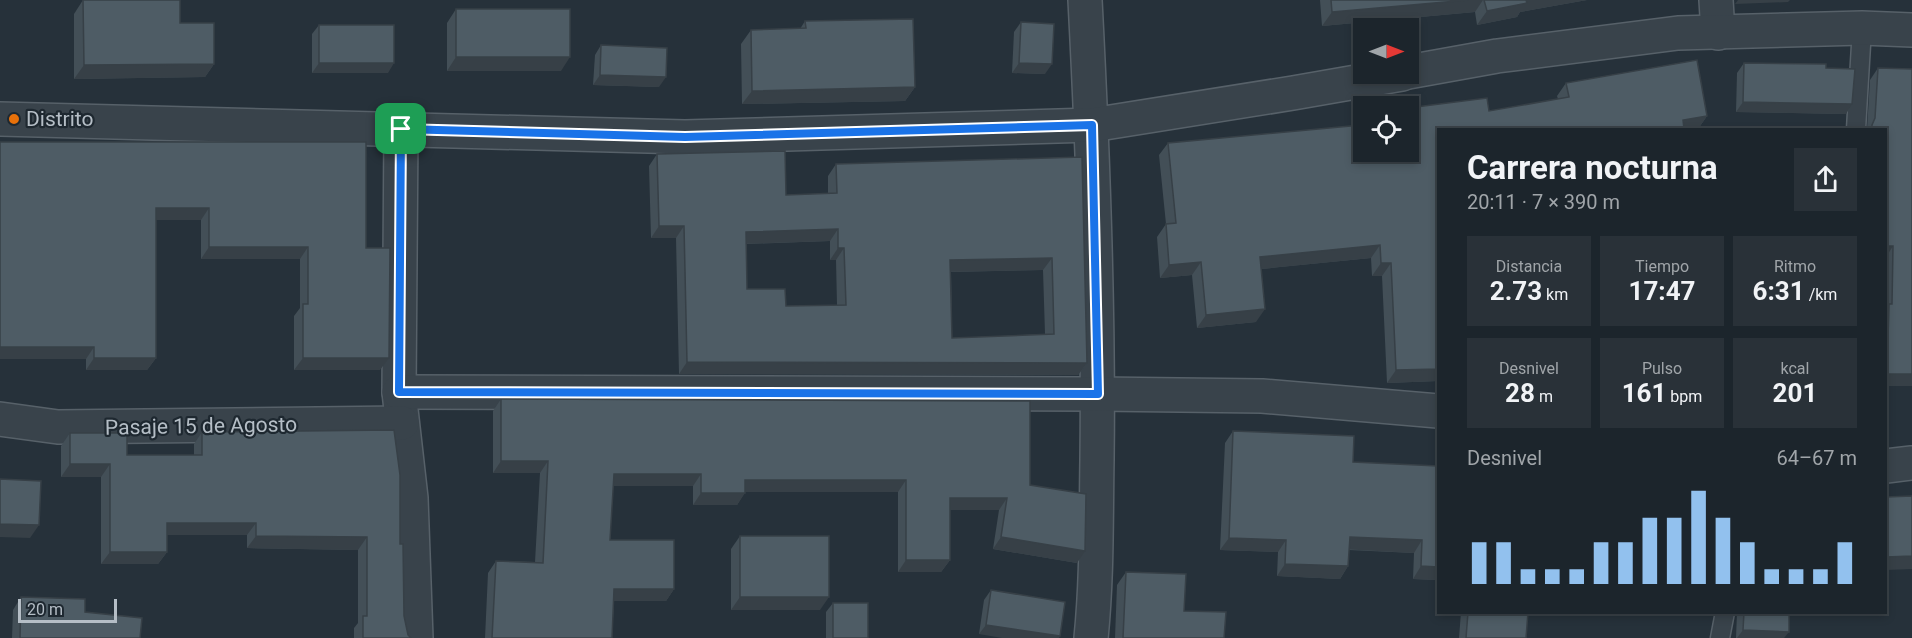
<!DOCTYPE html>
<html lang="es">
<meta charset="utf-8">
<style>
body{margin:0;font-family:Roboto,sans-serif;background:#293138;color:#f1f3f6;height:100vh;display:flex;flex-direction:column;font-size:22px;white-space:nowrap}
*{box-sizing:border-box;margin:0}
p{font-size:20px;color:#a0a5a9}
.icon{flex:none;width:33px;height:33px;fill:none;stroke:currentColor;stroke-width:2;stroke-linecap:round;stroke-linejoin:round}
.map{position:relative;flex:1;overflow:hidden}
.drawer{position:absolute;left:1437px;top:128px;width:450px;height:486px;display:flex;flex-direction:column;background:#1c252c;border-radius:0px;box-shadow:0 3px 9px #0003,0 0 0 2px #3a4248}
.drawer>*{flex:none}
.needle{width:39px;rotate:90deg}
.tools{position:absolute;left:1353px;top:18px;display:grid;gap:12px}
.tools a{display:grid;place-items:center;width:66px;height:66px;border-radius:0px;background:#1c252c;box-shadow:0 3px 9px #0003,0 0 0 2px #3a4248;font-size:30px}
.scale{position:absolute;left:18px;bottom:15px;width:99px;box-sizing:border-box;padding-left:6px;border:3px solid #b5bec6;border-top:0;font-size:16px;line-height:21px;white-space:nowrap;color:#b5bec6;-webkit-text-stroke:4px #1e2830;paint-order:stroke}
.pin{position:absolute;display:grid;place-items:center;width:51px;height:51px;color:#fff;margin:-26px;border-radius:12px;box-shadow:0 3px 9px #0006}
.round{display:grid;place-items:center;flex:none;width:63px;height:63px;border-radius:0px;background:#293138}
.overview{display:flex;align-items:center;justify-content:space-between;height:102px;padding:0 30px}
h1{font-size:33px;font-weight:700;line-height:45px}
.figures{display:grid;grid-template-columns:repeat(3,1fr);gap:9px;height:102px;padding:6px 30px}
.figures div{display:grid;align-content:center;border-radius:0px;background:#293138;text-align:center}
.figures b{font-size:26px;font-weight:700}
.figures small{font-size:16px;font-weight:400}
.figures p{font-size:16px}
.chart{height:168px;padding:12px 30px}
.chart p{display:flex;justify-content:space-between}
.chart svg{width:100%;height:108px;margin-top:6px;stroke:#92c1ee;stroke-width:6}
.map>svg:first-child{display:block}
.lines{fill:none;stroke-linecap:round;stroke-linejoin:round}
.lane-casing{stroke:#576169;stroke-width:21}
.street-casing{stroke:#576169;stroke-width:36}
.lane{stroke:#39434b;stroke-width:18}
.street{stroke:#39434b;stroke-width:33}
.wall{fill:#434f57;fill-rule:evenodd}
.shaded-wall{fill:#374047}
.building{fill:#4e5c65;stroke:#374047;stroke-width:1.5;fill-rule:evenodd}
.route-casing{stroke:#fff;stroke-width:12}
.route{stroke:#1a73e8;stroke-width:8}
.food-dot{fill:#e8710a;stroke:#1e2830;stroke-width:2}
.labels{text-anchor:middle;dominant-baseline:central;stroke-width:4.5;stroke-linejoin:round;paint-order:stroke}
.poi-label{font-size:21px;fill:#b5bec6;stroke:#1e2830;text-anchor:start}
.street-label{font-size:21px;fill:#b5bec6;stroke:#1e2830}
</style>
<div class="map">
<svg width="1912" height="638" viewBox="0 0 1912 638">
<rect width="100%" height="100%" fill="#26313a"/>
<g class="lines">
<g class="lane-casing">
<g id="lane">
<polyline points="1856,129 1862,28"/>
<polyline points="1720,638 1725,612"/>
</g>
</g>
<g class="street-casing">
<g id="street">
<path d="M1085,0C1093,153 1099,307 1097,460C1096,520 1097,579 1091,638"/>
<polyline points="1716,0 1718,33"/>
<polyline points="1408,72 1497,56 1678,33 1862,28 1912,30"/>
<polyline points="0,119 685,137 1092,125 1293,93 1402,74"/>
<polyline points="401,129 399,392 411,498 416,638"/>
<polyline points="399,392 1098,394 1262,396 1438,411"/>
<polyline points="0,419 58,427 402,423"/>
<polyline points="1886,466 1912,463"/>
</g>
</g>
<use href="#lane" class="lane"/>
<use href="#street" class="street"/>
</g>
<g class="wall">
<polygon points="83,0 180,23 214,64 205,77 74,79 74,14"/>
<polygon points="1320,0 1587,0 1520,12 1517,17 1477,25 1475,12 1322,26"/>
<polygon points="456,9 561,71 447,71 447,23"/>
<polygon points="805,21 915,87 905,101 742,104 741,44 751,30 800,29"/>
<polygon points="1021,22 1045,74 1012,73 1014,32"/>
<polygon points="319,25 388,73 312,73 312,34"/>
<polygon points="601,45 659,87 593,85 595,55"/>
<polygon points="1744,63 1826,68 1846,114 1736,112 1737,73"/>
<polygon points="1878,68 1912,69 1912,386 1886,386 1886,129 1867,129 1870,80"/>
<polygon points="1566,83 1707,116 1698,129 1438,129 1438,381 1387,383 1382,276 1372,276 1371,258 1261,269 1256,322 1197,328 1192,275 1160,278 1157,237 1166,224 1159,155 1168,143 1352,126 1360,114 1489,111 1558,99 1557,96"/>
<polygon points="0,142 366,248 380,370 294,370 294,316 300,308 300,259 201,259 201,220 156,220 156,358 147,370 86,370 86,359 0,359"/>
<path d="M657,154L786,195L828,194V176L836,164L1082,157L1087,363L1078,375L679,374L676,238H651L649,166ZM830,241V260H836L837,305L786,306L747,289L746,244ZM1043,270L1045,334L952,338L951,272Z"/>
<polygon points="501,399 1030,485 1077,563 993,549 999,510 950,510 950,560 941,572 898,572 898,492 745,492 737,505 693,505 693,486 613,486 610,540 674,589 666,601 614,601 612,638 485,638 488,573 496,561 535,562 540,473 493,473 493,411"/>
<polygon points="1233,431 1353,462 1438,466 1438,580 1413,579 1414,553 1349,550 1348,566 1340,579 1277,576 1278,552 1220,550 1225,443"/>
<polygon points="202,432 400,544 404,616 408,635 411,638 354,638 354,628 358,623 358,550 247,548 247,535 167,535 167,552 158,564 101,564 101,477 61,477 61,446 70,433 127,455 194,455 194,444"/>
<polygon points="740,536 820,610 731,610 731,549"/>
<polygon points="1126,572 1184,611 1224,638 1115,638 1117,585"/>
<polygon points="991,590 1060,636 979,634 984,600"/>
<polygon points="21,597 85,612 140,638 12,638 13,610"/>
<polygon points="833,603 868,638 826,638 826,612"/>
<polygon points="1461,612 1528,612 1526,638 1459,638"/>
<polygon points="1737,612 1789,612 1784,638 1736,638"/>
</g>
<g class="shaded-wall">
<polygon points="1468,0 1483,0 1475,12 1322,26 1332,12"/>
<polygon points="1526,0 1587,0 1520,12 1517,17 1477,25 1487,11"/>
<polygon points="1738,0 1790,0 1788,2 1735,4"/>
<polygon points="456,57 570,57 561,71 447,71"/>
<polygon points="319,63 394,63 388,73 312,73"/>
<polygon points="1019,63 1052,64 1045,74 1012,73"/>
<polygon points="214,64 205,77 74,79 84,65"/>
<polygon points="600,75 666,77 659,87 593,85"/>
<polygon points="915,87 905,101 742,104 752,91"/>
<polygon points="1743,102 1852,104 1846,114 1736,112"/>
<polygon points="1707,116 1698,129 1677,129 1683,120"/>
<polygon points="156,208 209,208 201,220 147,220"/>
<polygon points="659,226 684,226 676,238 651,238"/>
<polygon points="838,229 830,241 737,244 746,232"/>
<polygon points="1380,245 1371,258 1251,270 1260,257"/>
<polygon points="1886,246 1893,246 1886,257"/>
<polygon points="209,247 308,247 300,259 201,259"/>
<polygon points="838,248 844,248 836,260 830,260"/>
<polygon points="1052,258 1043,270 942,272 950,260"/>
<polygon points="1201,262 1192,275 1160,278 1169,265"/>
<polygon points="1381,263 1391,263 1382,276 1372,276"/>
<polygon points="1265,309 1256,322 1197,328 1206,315"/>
<polygon points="0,347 94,347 86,359 0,359"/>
<polygon points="94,358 156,358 147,370 86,370"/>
<polygon points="303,358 389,358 380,370 294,370"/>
<polygon points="687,362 1087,363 1078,375 679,374"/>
<polygon points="1438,369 1438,381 1387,383 1396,370"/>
<polygon points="1887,374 1912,374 1912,386 1886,386 1886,376"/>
<polygon points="501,461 548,461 540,473 493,473"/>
<polygon points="70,464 110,464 101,477 61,477"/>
<polygon points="614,474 701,474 693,486 606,486"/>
<polygon points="745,480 906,480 898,492 737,492"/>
<polygon points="701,493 745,493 737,505 693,505"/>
<polygon points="950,498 1007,498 999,510 941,510"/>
<polygon points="167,523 256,523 247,535 158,535"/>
<polygon points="0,524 39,525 30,538 0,537"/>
<polygon points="256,536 367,537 358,550 247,548"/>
<polygon points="1001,537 1085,551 1077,563 993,549"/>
<polygon points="1350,537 1422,540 1414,553 1341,549"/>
<polygon points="1229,538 1286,540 1278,552 1220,550"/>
<polygon points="110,552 167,552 158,564 101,564"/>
<polygon points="1912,556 1912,569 1886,570 1886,557"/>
<polygon points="906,560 950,560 941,572 898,572"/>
<polygon points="1285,564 1348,566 1340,579 1277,576"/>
<polygon points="1421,566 1438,567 1438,580 1413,579"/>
<polygon points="614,589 674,589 666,601 606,601"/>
<polygon points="740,597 829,597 820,610 731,610"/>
<polygon points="986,625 1060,636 1059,638 1002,638 979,634"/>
<polygon points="1743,630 1789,632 1784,638 1737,638"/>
</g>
<g class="building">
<polygon points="83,0 180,0 180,23 214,23 214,64 84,65"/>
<polygon points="1331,0 1468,0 1332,12"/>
<polygon points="1484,0 1526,0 1527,3 1487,11"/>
<rect x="456" y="9" width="114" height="48"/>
<polygon points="913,19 915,87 752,91 751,30 806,28 805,21"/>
<polygon points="1021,22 1054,24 1052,64 1019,63"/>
<rect x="319" y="25" width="75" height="38"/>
<polygon points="601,45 667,48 666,77 600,75"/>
<polygon points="1697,60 1707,116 1683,120 1684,129 1438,129 1438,369 1396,370 1391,263 1381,263 1380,245 1260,257 1265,309 1206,315 1201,262 1169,265 1166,224 1176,223 1168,143 1361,125 1360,114 1364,113 1364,152 1408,152 1408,108 1487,98 1489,111 1569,97 1566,83"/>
<polygon points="1744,63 1826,64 1826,68 1855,69 1852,104 1743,102"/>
<polygon points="1878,68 1912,69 1912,374 1887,374 1889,304 1892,304 1893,246 1886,246 1886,129 1872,129 1872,125 1875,118"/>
<polygon points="0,142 366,142 366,248 390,248 389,358 303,358 303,304 308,304 308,247 209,247 209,208 156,208 156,358 94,358 94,347 0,347"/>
<path d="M785,151L786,195L837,193L836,164L1082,157L1087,363L687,362L684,226H659L657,154ZM838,229V248H844L846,305L786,306L785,289H747L746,232ZM1052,258L1054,334L952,338L950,260Z"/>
<polygon points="501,399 1030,401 1030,485 1086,494 1085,551 1001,537 1007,498 950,498 950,560 906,560 906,480 745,480 745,493 701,493 701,474 614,474 610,540 674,540 674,589 614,589 612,638 492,638 496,561 543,563 548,461 501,461"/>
<polygon points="394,430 400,475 400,544 403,544 404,616 408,635 411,638 363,638 363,616 367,616 367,537 256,536 256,523 167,523 167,552 110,552 110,464 70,464 70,433 127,433 127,455 202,455 202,432"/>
<polygon points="1233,431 1354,436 1353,462 1438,466 1438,567 1421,566 1422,540 1350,537 1348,566 1285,564 1286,540 1229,538"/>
<polygon points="0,479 41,481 39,525 0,524"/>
<polygon points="1912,496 1912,556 1886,557 1886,497"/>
<rect x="740" y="536" width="89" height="61"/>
<polygon points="1126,572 1186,574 1184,611 1226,612 1224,638 1123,638"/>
<polygon points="991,590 1065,602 1060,636 986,625"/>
<polygon points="21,597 85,599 85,612 142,618 140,638 20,638"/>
<rect x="833" y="603" width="35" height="35"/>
<polygon points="1468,612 1528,612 1526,638 1466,638"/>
<polygon points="1744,612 1789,612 1789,632 1743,630"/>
</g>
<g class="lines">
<g class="route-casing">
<polygon id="route" points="1092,125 1098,394 399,392 401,129 685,137"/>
</g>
<use href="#route" class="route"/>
</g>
<circle class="food-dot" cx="14" cy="119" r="6"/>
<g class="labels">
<g class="poi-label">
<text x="26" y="119">Distrito</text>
</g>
<g class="street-label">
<text transform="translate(201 426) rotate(-1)">Pasaje 15 de Agosto</text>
</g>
</g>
</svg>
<div class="tools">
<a><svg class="needle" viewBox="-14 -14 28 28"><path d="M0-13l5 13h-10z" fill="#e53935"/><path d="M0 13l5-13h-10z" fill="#a0a5a9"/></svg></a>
<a><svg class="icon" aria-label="locate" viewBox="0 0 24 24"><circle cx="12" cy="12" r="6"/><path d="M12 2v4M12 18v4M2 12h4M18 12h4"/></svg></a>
</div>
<div class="scale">20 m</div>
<div class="pin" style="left:401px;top:129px;background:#1e9e55"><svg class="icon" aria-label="arrive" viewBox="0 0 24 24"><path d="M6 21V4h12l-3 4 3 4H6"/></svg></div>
<section class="drawer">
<div class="overview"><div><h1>Carrera nocturna</h1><p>20:11 · 7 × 390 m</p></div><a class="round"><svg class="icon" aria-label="share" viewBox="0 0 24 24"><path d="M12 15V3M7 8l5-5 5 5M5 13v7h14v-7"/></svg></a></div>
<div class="figures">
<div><p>Distancia</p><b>2.73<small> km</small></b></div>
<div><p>Tiempo</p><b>17:47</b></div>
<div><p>Ritmo</p><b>6:31<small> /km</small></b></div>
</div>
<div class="figures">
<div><p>Desnivel</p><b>28<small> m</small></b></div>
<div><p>Pulso</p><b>161<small> bpm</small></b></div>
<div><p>kcal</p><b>201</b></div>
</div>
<div class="chart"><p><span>Desnivel</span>64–67 m</p>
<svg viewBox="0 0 160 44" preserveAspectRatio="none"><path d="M5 44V27M15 44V27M25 44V38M35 44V38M45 44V38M55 44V27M65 44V27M75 44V17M85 44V17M95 44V6M105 44V17M115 44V27M125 44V38M135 44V38M145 44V38M155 44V27"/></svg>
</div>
</section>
</div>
